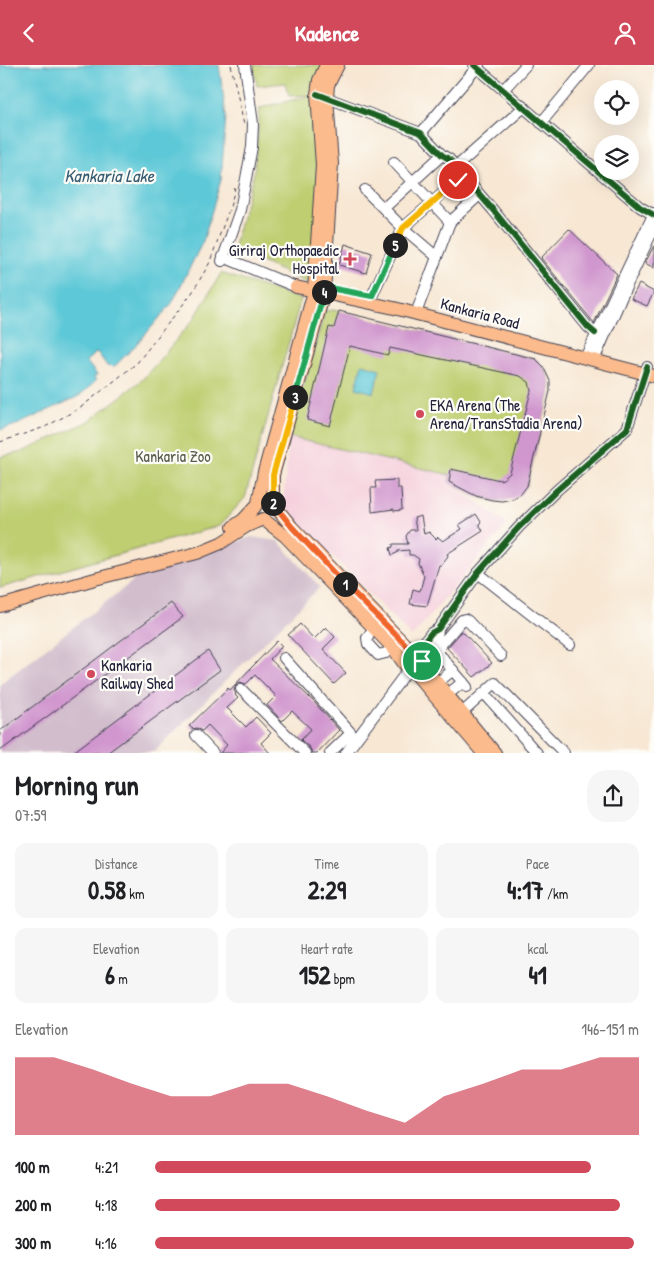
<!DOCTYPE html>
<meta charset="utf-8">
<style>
body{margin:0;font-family:"Patrick Hand",sans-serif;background:#f6f6f6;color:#202124;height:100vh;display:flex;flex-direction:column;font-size:19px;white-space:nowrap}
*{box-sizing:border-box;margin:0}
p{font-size:16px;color:#757577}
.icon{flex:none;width:28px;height:28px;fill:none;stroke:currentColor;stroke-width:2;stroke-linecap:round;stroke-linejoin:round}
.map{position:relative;height:688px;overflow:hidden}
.panel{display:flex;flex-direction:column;background:#fff;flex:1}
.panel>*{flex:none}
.fabs{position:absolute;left:594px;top:15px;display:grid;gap:10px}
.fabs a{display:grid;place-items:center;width:45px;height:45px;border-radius:50%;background:#fff;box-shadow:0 5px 20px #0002;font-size:25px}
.pin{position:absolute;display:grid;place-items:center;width:42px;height:42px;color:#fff;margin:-21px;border:2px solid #fff;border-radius:50%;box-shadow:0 1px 5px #0007}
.km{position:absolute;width:25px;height:25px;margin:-12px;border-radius:50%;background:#222;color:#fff;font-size:14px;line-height:25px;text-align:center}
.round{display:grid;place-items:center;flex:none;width:52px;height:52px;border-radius:20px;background:#f6f6f6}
.summary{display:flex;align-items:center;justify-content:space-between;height:85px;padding:0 15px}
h1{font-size:28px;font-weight:700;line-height:38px}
.figures{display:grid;grid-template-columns:repeat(3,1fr);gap:8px;height:85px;padding:5px 15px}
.figures div{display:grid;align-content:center;border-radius:12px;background:#f6f6f6;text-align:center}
.figures b{font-size:25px;font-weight:700}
.figures small{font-size:14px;font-weight:400}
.figures p{font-size:14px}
.chart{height:140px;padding:10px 15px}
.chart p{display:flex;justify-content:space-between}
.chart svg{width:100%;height:90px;margin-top:5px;fill:#d1495b;opacity:.7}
ul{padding:0 15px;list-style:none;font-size:16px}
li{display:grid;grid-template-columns:80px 60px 1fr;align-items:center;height:38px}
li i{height:12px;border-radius:6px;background:#d1495b}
header{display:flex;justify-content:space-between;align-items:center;height:65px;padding:0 15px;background:#d1495b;color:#fff;font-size:22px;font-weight:700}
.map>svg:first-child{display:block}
.built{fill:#f5cfdc}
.industrial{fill:#d1bdcc}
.green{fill:#bece70;stroke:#707856}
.water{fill:#5dc8d7;stroke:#407589}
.building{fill:#d096ce}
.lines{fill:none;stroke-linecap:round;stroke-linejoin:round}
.minor-casing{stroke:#424052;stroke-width:12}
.major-casing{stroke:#424052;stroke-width:14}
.path{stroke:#424052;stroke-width:1;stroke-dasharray:4 4;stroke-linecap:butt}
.minor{stroke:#fff;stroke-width:10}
.major{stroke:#fbbb8c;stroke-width:12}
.cycleway-casing{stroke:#fdfcf7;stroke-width:9}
.cycleway{stroke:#1b5e20;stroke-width:6}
.split-1-casing{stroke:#fff;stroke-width:10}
.split-2-casing{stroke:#fff;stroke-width:10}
.split-3-casing{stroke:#fff;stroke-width:10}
.split-4-casing{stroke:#fff;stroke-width:10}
.split-5-casing{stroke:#fff;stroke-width:10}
.split-6-casing{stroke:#fff;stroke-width:10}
.split-1{stroke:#f0652b;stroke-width:6}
.split-2{stroke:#f0652b;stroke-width:6}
.split-3{stroke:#f5b400;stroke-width:6}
.split-4{stroke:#22a559;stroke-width:6}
.split-5{stroke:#22a559;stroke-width:6}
.split-6{stroke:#f5b400;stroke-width:6}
.poi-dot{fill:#d1495b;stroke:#fdfcf7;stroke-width:2}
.labels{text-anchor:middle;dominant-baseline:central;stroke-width:4.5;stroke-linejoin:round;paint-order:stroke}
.poi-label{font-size:16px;fill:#22223b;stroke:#fdfcf7;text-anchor:start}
.street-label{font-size:16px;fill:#22223b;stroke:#fdfcf7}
.park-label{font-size:16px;fill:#595e4e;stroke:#fdfcf7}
.water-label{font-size:18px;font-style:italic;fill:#375c72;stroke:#fdfcf7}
</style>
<header><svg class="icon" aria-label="back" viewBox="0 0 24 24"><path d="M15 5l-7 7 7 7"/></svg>Kadence<svg class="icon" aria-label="person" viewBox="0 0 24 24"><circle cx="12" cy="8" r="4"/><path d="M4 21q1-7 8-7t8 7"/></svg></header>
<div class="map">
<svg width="654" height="688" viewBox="0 0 654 688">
<rect width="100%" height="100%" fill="#fdfcf7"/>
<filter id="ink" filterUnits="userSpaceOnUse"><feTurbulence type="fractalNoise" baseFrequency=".02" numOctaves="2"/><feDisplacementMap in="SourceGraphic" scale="10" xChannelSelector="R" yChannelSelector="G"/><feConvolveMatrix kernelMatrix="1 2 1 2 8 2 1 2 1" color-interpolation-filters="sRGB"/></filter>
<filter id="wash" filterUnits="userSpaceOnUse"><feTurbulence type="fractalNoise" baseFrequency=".0096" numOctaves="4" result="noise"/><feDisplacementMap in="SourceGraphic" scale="20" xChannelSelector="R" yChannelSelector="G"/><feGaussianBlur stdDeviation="1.12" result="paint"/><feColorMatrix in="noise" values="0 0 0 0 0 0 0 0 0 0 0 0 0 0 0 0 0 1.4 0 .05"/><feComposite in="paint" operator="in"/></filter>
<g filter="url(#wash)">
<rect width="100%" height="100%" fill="#f7e7d3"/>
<polygon class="built" points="289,372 450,410 449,417 507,459 412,572 283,440"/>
<polygon class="industrial" points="251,472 278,476 320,522 154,687 0,688 0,619 138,512"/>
<g class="green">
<polygon points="253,0 325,0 314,221 233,184 254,108 260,43 313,30 289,31 285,18 257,21"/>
<polygon points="221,208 301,234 245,433 219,461 0,523 0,392 22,387 89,356 143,314 194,254"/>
<path d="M333,245L536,294C546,304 551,312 550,326L527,421C503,449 476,431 449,417L450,410L289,372L325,246Z"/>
</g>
<g class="water">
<polygon points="0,0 219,0 226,51 221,115 203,176 172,238 139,277 113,303 110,300 108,302 97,287 86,296 97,310 94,312 96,316 79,331 19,359 0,365"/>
<polygon points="362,299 380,304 374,328 356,323"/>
</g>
<g id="blocks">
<g class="building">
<polygon points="569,164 617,209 594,258 541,193"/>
<polygon points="345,179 372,188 366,208 339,200"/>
<polygon points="654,181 654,203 645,198"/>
<polygon points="639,219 654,227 647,241 631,234"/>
<polygon points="339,246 536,294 543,301 550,316 550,326 527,421 521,429 512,434 502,436 492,435 476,431 449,417 451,404 500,415 503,414 510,408 531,326 529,317 520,311 390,283 388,290 350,281 330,361 307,355 329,262 334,263"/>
<polygon points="397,415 397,423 401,423 402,445 394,446 394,444 372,447 371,423 376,423 375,416"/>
<polygon points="476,449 481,457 479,459 483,466 447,489 448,491 441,500 439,500 427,541 410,539 413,524 420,526 424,511 418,498 419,494 413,490 409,490 409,485 398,486 397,488 392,490 390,483 393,482 393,479 408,479 406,471 410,465 416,465 414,453 421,451 424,469 429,467 436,474 438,472 443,476 462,464 459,460"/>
<polygon points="171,538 183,552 0,686 0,666"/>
<polygon points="300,559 314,574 326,562 335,572 323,584 346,608 334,619 288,570"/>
<polygon points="462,566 492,598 474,612 447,583"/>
<polygon points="277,576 282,581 270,594 313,636 339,665 317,688 312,688 310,683 301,675 311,664 292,646 282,656 267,640 276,631 255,610 246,619 240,617 236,620 234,625 236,629 235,630 238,633 227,643 246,662 256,652 271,668 261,678 270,688 220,688 227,680 208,660 202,666 197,663 193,664 189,661 228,623 230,625"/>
<polygon points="208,586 220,605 107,688 72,688"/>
</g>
</g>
</g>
<g filter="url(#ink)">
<use href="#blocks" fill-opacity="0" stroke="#424052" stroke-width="1"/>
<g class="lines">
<g class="minor-casing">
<g id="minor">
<polyline points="474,0 640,142 654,150"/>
<polyline points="504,24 526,0"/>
<polyline points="322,31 421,68 442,90 449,94 493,145 588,262 595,268"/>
<polyline points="541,58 589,0"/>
<polyline points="421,68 479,0"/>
<polyline points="394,97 450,157"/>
<polyline points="456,102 524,42"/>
<polyline points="365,125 403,163 437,192"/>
<polyline points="384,143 442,90"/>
<polyline points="223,192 296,222"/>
<polyline points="222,196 240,145 252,82 253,59 245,0"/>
<polyline points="372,231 403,163 458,115"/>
<polyline points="418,243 450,157 475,134"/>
<polyline points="585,293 654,148"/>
<polyline points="594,295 627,220 654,163"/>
<polyline points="478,508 570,580"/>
<polyline points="374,563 367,573 368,579 378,590 386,588 393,583"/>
<polyline points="415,590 431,568 438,564 478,508 519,462 557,425 627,364 647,302"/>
<polyline points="284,593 351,668 330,688"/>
<polyline points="422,596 437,572 438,565"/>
<polyline points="428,607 443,593"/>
<polyline points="437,618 453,605"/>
<polyline points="467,622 439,589 439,582 462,555 465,554 468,556 501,591"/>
<polyline points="241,624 305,688"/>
<polyline points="484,628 537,688"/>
<polyline points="447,630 463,617"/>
<polyline points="462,648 495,618 564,688"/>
<polyline points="196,670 213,688"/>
<polyline points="346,688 408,605"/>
</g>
</g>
<g class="major-casing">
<g id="major">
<polyline points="338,0 328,20 327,33 332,99 324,228 273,410 273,439 292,462 415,590"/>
<polyline points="296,222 394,243 654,311"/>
<polyline points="258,438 264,407 314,226 322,100 317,29 319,15 326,0"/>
<polyline points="233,462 243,455 255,442"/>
<polyline points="0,541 95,514 197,488 221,478 247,461 263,454 285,471 393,583 405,600"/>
<polyline points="422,599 495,688"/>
<polyline points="414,607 483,688"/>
</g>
</g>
<g class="path">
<polyline points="231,0 244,60"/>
<polyline points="0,377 45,362 80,343 137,298 192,228 209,199 230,142 235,123"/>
</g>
<use href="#minor" class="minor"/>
<use href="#major" class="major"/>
<g class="cycleway-casing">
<g id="cycleway">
<polyline points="474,0 640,142 654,150"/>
<polyline points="317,29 421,68 442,90 449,94 493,145 588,262 595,268"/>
<polyline points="372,231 403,163 458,115"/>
<polyline points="415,590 431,568 438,564 478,508 519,462 557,425 627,364 647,302"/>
</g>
</g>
<use href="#cycleway" class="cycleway"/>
</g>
</g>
<g class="lines" filter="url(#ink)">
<g class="split-1-casing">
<polyline id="split-1" points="345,519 422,596"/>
</g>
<g class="split-2-casing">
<polyline id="split-2" points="273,438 292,462 345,519"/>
</g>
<g class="split-3-casing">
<polyline id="split-3" points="273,438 273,410 295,332"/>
</g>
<g class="split-4-casing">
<polyline id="split-4" points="295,332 324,227"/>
</g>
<g class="split-5-casing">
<polyline id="split-5" points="324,227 324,222 372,231 395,180"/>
</g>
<g class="split-6-casing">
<polyline id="split-6" points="395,180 403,163 458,115"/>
</g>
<use href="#split-1" class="split-1"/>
<use href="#split-2" class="split-2"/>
<use href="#split-3" class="split-3"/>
<use href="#split-4" class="split-4"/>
<use href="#split-5" class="split-5"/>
<use href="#split-6" class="split-6"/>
</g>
<g class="poi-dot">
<path d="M347.5 186.5h5v5h5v5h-5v5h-5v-5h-5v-5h5z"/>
<circle cx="420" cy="349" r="5"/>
<circle cx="91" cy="609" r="5"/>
</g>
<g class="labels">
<g class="poi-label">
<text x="339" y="185" text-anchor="end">Giriraj Orthopaedic<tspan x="339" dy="18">Hospital</tspan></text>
<text x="430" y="340">EKA Arena (The<tspan x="430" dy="18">Arena/TransStadia Arena)</tspan></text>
<text x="101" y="600">Kankaria<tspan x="101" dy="18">Railway Shed</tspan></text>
</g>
<g class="street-label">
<text transform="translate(480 248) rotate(15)">Kankaria Road</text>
</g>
<g class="park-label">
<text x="173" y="391">Kankaria Zoo</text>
</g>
<g class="water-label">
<text x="109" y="110">Kankaria Lake</text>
</g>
</g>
</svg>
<div class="fabs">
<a><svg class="icon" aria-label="locate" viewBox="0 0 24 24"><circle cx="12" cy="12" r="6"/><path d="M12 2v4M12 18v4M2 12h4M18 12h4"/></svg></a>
<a><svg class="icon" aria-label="layers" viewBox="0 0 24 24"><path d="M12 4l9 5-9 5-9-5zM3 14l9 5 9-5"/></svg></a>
</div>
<div class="pin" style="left:422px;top:596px;background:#1e9e55"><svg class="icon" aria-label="arrive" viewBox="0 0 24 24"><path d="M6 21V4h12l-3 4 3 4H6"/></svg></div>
<div class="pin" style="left:458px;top:115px;background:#d93025"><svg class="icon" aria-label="check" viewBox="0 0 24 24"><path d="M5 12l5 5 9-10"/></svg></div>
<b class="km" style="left:345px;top:519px">1</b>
<b class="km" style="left:273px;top:438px">2</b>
<b class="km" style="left:295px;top:332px">3</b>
<b class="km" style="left:324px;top:227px">4</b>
<b class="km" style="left:395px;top:180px">5</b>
</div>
<section class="panel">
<div class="summary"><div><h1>Morning run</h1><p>07:59</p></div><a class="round"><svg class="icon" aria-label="share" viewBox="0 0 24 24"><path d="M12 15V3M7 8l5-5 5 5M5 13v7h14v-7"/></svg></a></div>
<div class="figures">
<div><p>Distance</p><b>0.58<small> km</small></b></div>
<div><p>Time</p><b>2:29</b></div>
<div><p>Pace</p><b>4:17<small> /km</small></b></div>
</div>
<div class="figures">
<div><p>Elevation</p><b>6<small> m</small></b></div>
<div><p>Heart rate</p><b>152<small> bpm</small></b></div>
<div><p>kcal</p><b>41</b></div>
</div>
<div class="chart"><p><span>Elevation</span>146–151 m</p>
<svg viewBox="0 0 160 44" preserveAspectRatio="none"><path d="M0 44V6L10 6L20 12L30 19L40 25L50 25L60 19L70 19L80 25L90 32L100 38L110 25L120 19L130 12L140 12L150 6L160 6V44z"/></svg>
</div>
<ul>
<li><b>100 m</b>4:21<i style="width:90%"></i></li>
<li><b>200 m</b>4:18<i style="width:96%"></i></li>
<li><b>300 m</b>4:16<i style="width:99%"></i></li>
</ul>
</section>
